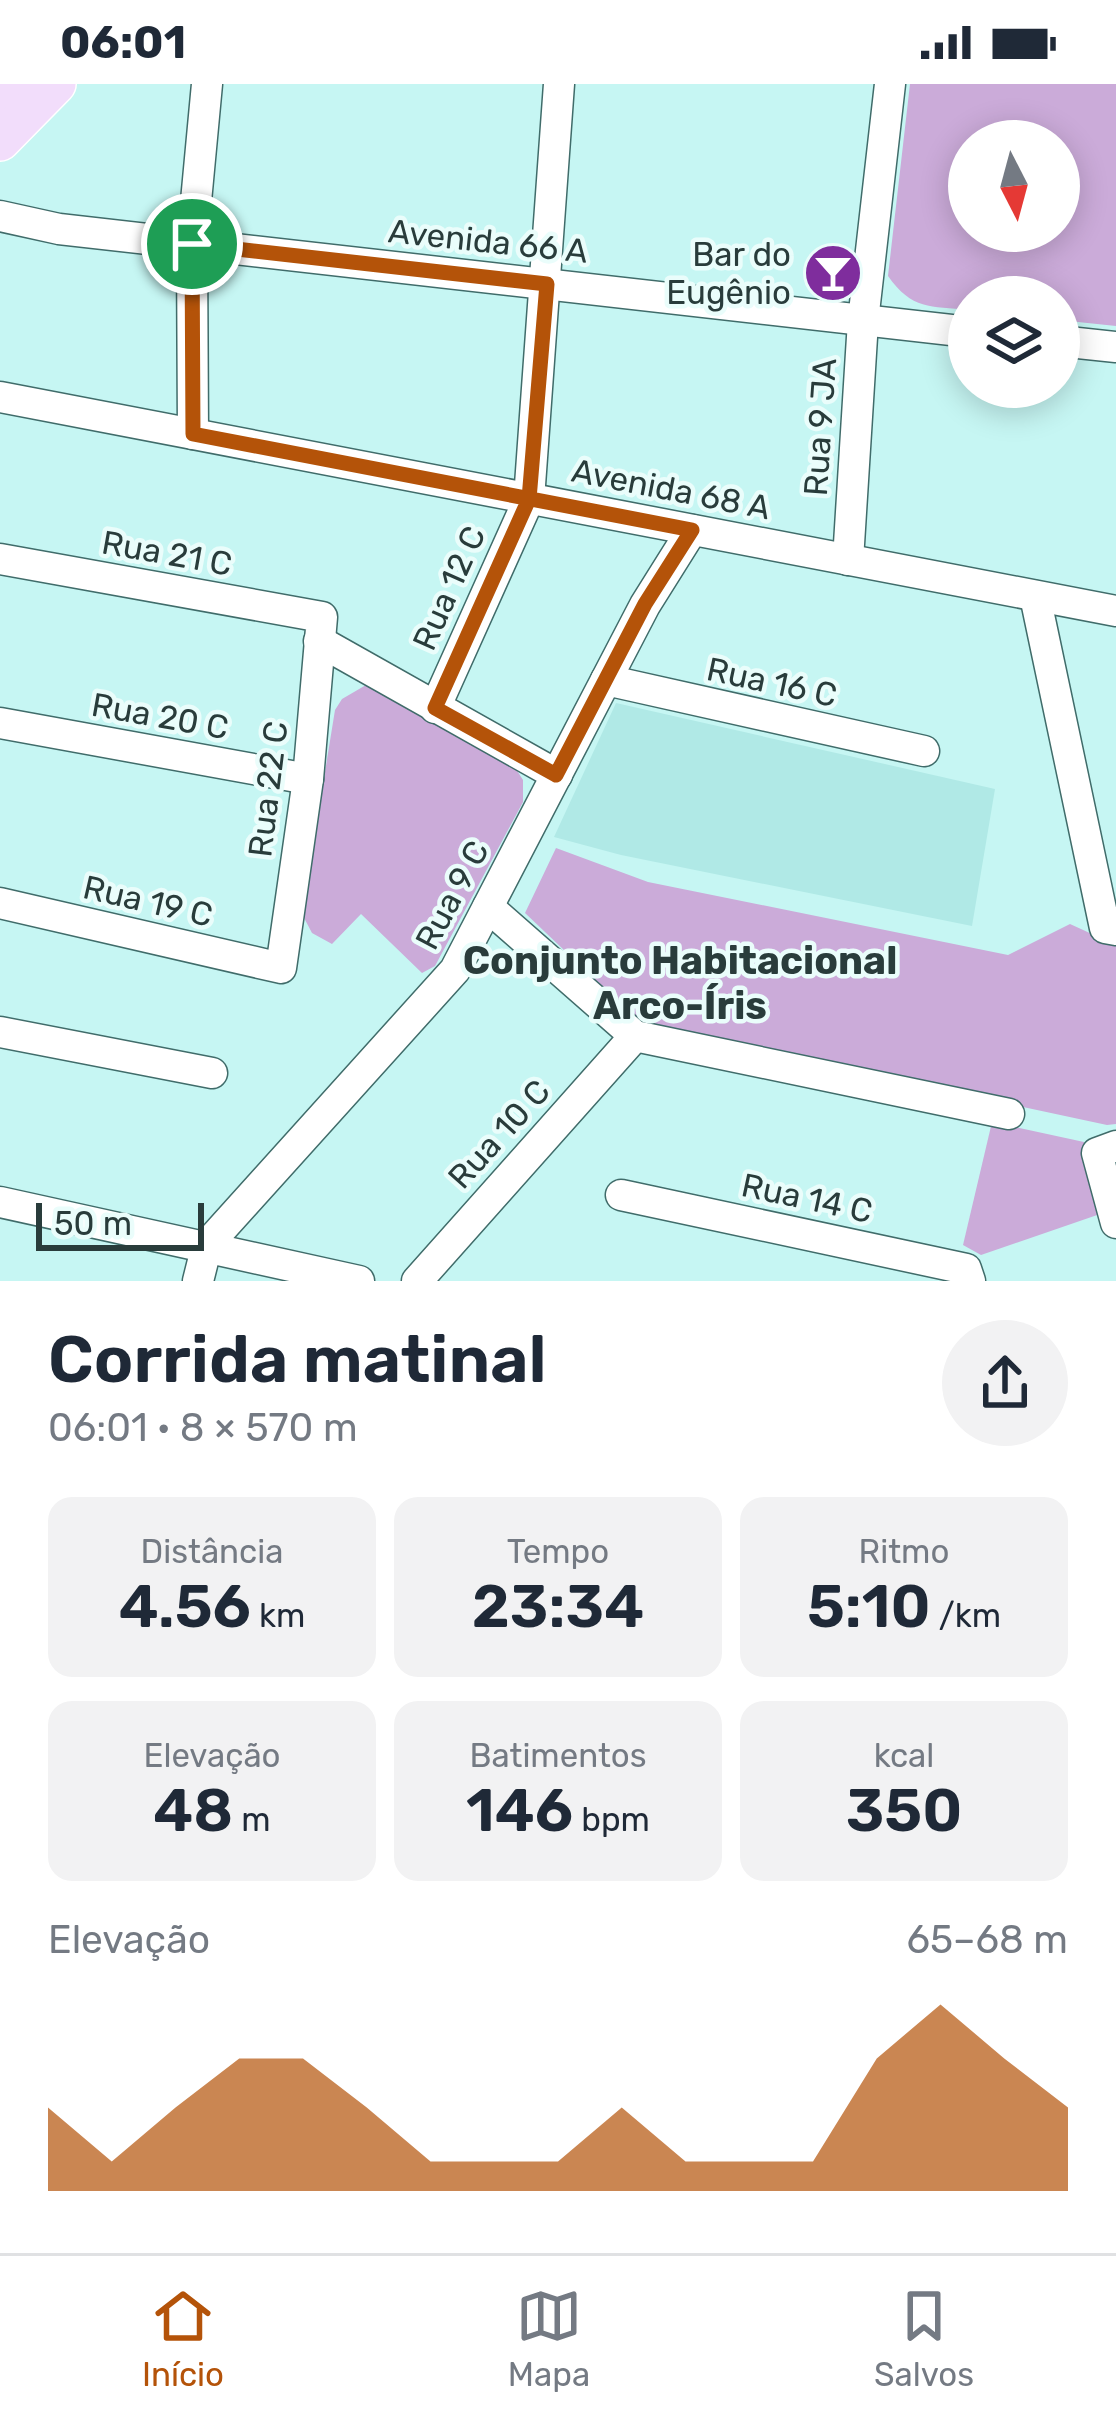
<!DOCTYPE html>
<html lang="pt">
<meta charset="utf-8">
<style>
body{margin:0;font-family:Rubik,sans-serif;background:#f2f2f3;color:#1f2937;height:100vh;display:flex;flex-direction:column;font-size:45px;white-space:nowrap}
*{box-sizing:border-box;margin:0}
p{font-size:39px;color:#747a83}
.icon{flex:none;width:66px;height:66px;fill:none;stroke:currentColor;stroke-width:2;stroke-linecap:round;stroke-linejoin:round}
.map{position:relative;height:1197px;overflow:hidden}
.details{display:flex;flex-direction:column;background:#fff;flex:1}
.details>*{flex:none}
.needle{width:78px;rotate:174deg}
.controls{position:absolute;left:948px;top:36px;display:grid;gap:24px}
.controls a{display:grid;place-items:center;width:132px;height:132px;border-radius:50%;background:#fff;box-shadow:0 6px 30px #0003;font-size:60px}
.scale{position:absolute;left:36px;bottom:30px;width:168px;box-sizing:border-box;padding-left:12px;border:6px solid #293c3b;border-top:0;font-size:33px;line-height:42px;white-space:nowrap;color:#293c3b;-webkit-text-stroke:9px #eafdfb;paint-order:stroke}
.pin{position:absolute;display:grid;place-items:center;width:102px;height:102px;color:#fff;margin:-51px;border:6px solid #fff;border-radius:50%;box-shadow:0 3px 12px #0007}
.round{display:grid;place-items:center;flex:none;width:126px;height:126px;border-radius:63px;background:#f2f2f3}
.overview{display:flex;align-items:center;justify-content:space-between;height:204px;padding:0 48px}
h1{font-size:66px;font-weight:600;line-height:90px}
.stats{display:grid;grid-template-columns:repeat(3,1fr);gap:18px;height:204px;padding:12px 48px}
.stats div{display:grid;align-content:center;border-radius:24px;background:#f2f2f3;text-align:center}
.stats b{font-size:60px;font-weight:600}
.stats small{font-size:33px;font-weight:400}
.stats p{font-size:33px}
.chart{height:336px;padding:24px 48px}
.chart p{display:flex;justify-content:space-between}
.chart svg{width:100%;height:216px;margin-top:12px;fill:#b45309;opacity:.7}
.status{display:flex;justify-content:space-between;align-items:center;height:84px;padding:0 60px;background:#fff;direction:ltr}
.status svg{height:33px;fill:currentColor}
.tabs{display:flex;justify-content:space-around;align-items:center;height:168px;border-top:3px solid #e0e1e3;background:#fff;font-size:33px;color:#747a83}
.tabs a{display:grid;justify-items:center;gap:6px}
.tabs .active{color:#b45309}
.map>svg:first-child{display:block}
.built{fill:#b0e9e6}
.park{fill:#cbabd9;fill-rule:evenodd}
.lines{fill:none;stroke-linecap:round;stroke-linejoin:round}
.minor-casing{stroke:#406c6a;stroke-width:33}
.major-casing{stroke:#fff;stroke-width:42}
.minor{stroke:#fff;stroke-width:30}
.major{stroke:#f2ddfb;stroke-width:39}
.route-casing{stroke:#fff;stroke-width:24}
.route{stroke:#b45309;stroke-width:15}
.labels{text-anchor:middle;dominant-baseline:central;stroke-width:9;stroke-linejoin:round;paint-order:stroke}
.street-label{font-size:33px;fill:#293c3b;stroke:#eafdfb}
.poi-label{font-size:33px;fill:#293c3b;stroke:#eafdfb;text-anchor:end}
.quarter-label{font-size:39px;font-weight:bold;fill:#293c3b;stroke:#eafdfb}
</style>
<div class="status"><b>06:01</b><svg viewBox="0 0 49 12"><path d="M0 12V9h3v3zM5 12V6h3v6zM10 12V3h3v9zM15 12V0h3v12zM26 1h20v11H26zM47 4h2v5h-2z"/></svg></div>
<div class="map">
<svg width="1116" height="1197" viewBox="0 0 1116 1197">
<rect width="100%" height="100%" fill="#c6f6f3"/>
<polygon class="built" points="616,619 995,705 972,842 621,771 554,753"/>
<g class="park">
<path d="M910,0H1116V242L1059,236V213H969V226C930,222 912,226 888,192ZM1059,57V147H969V57Z"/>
<polygon points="366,601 511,677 523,696 523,718 435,882 422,889 361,830 332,860 312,849 302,830 335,626 342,615"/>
<polygon points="556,764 648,798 1008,871 1070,840 1116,861 1116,1040 1107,1041 644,942 525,829"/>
<polygon points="992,1038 1084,1058 1103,1129 981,1171 963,1161"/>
</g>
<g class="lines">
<g class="minor-casing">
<g id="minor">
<polyline points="0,132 59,145 969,248"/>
<polyline points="1059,257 1116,263"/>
<polyline points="0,313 1116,527"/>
<polyline points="193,350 192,160 207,0"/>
<polyline points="0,475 322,533 308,695 281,884 0,819"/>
<polyline points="848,476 863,237 890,0"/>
<polyline points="1035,512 1105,844 1116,846"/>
<polyline points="319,557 557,691"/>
<polyline points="606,596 924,667"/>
<polyline points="435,624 529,415 559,0"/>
<polyline points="0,639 308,695"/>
<polyline points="488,823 635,952 1009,1030"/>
<polyline points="0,948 212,989"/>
<polyline points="1116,1062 1097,1069 1116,1139"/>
<polyline points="621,1111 966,1185 970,1197"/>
<polyline points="0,1118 359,1197"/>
<polyline points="198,1197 207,1161 455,886 645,521 692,446"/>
<polyline points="417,1197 635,952"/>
</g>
</g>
<g class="major-casing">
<g id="major">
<polyline points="0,11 11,0"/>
<polyline points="0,57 56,0"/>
</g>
</g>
<use href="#minor" class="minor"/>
<use href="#major" class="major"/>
</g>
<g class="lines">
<g class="route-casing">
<polyline id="route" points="192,160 193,350 692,446 645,520 556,691 435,624 529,415 547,200 192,160"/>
</g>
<use href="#route" class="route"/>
</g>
<defs>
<g id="bar-disc" transform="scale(3)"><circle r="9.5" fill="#7f2d9d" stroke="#eafdfb"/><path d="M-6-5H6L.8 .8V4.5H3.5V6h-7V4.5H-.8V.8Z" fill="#fff"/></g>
</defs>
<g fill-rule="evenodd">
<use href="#bar-disc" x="833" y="189"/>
</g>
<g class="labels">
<g class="street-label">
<text transform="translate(488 157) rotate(6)">Avenida 66 A</text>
<text transform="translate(820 343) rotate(-86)">Rua 9 JA</text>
<text transform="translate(671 405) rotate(11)">Avenida 68 A</text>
<text transform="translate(167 469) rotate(10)">Rua 21 C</text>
<text transform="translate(449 504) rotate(-66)">Rua 12 C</text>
<text transform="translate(772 598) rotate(12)">Rua 16 C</text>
<text transform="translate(160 632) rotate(10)">Rua 20 C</text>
<text transform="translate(268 705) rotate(-83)">Rua 22 C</text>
<text transform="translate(452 811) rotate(-62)">Rua 9 C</text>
<text transform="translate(148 817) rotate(13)">Rua 19 C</text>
<text transform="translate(499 1050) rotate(-48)">Rua 10 C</text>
<text transform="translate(807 1114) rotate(12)">Rua 14 C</text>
</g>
<g class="poi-label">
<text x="791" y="170">Bar do<tspan x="791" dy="38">Eugênio</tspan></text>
</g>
<g class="quarter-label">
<text x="680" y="877">Conjunto Habitacional<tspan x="680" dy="45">Arco-Íris</tspan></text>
</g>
</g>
</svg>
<div class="controls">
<a><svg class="needle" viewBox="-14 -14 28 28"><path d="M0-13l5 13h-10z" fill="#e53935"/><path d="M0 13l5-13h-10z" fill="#747a83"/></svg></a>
<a><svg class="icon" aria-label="layers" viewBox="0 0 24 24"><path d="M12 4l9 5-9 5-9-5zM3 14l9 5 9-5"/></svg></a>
</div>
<div class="scale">50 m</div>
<div class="pin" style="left:192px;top:160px;background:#1e9e55"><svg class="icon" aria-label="arrive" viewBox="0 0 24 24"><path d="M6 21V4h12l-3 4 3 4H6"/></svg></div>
</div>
<section class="details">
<div class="overview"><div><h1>Corrida matinal</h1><p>06:01 · 8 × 570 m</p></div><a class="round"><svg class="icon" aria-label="share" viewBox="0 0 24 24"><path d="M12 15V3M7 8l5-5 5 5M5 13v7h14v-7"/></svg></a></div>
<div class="stats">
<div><p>Distância</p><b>4.56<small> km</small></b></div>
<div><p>Tempo</p><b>23:34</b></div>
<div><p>Ritmo</p><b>5:10<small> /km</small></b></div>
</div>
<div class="stats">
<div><p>Elevação</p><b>48<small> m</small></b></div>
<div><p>Batimentos</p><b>146<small> bpm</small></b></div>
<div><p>kcal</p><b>350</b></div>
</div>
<div class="chart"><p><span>Elevação</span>65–68 m</p>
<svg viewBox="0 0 160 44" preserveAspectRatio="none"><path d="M0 44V27L10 38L20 27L30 17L40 17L50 27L60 38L70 38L80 38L90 27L100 38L110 38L120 38L130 17L140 6L150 17L160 27V44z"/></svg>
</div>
</section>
<nav class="tabs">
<a class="active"><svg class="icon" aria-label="home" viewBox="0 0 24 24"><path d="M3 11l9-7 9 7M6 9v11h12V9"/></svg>Início</a>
<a><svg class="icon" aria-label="map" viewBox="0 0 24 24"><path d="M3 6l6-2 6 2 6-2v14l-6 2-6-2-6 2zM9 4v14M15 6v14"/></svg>Mapa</a>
<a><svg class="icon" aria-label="saved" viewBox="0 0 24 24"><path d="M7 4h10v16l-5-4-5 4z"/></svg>Salvos</a>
</nav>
